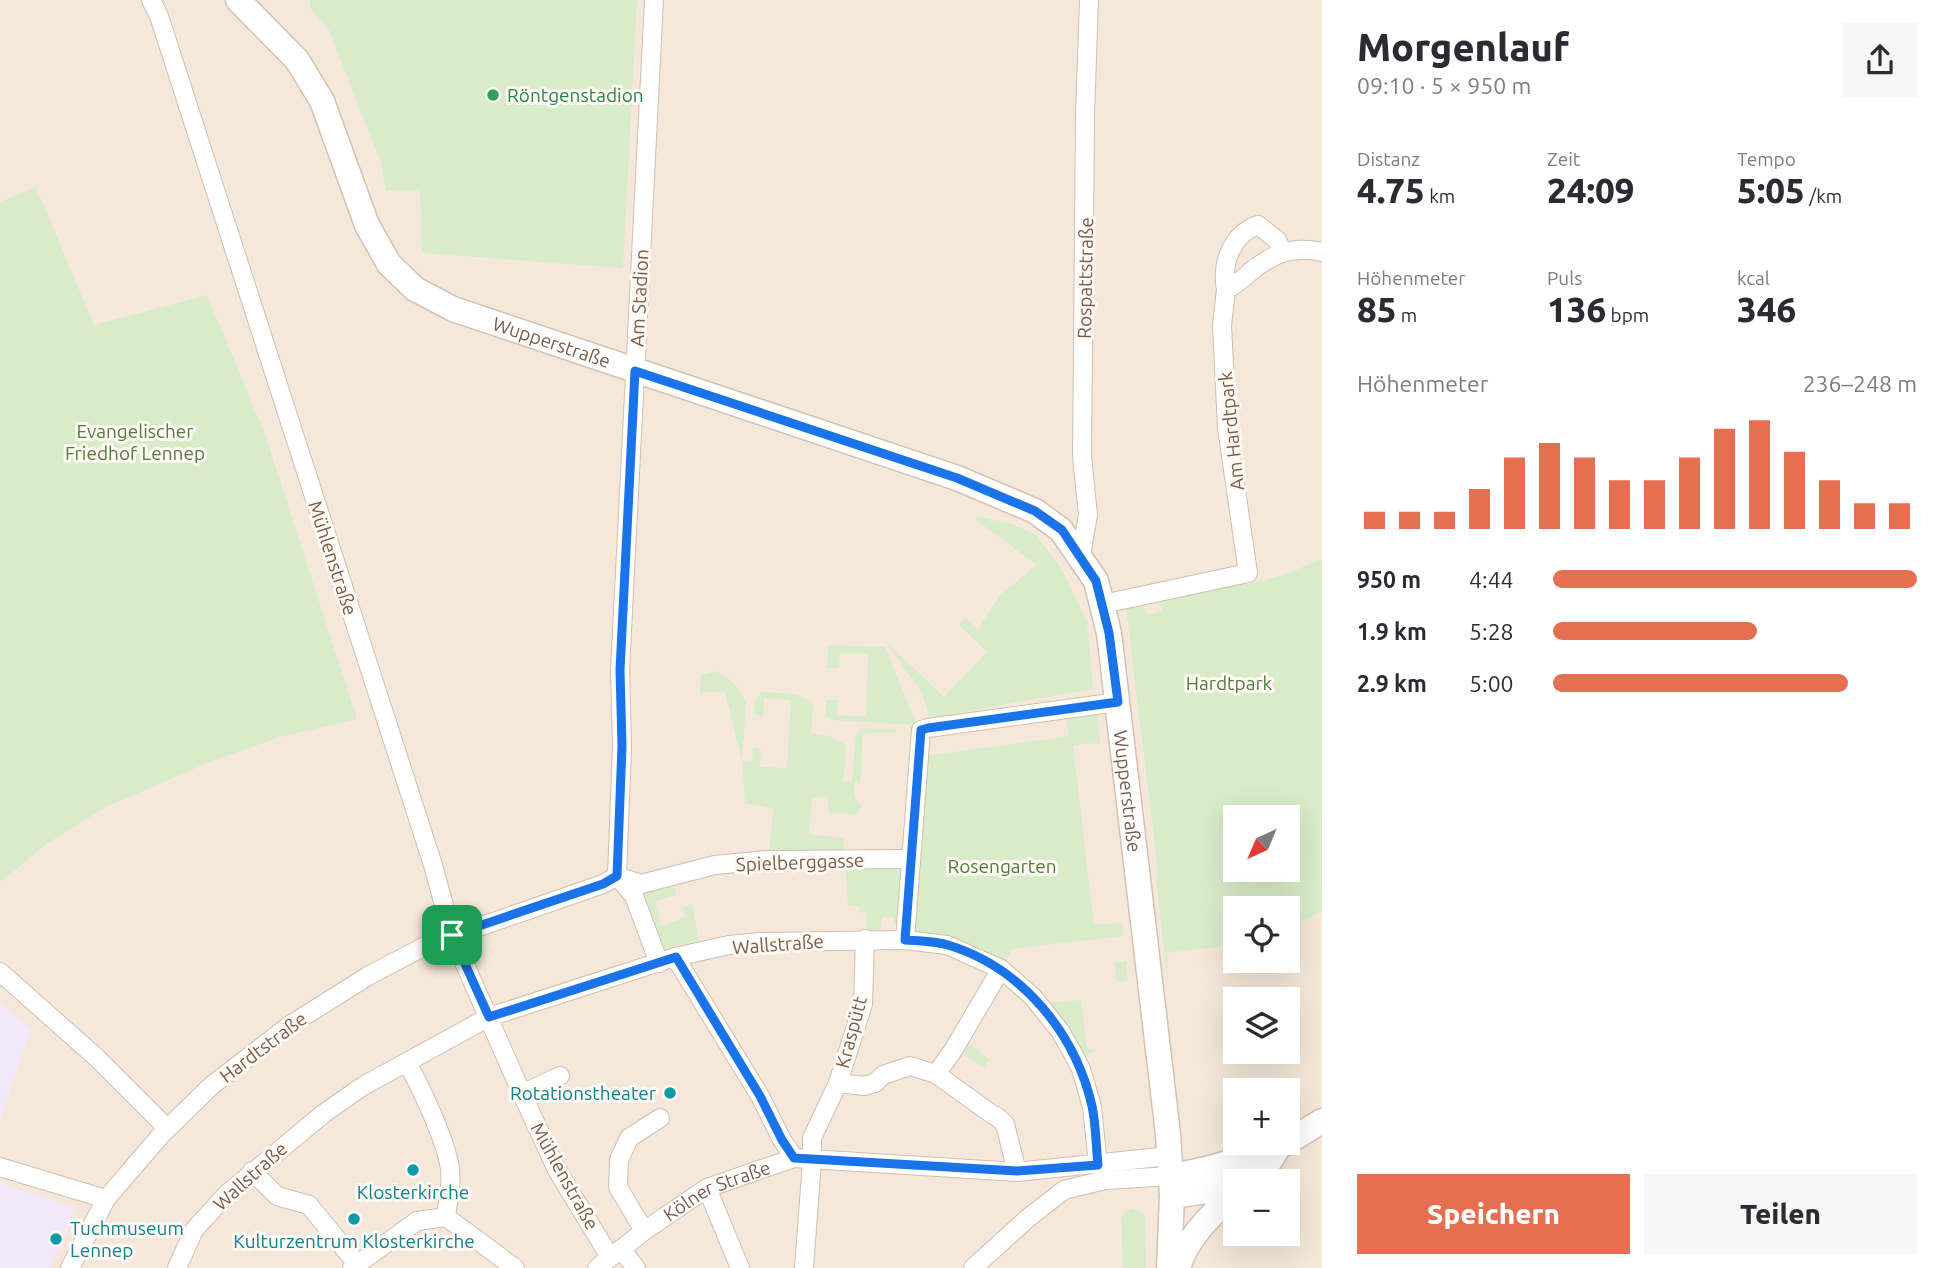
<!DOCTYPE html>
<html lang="de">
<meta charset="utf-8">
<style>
body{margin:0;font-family:Ubuntu,sans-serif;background:#f7f7f7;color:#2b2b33;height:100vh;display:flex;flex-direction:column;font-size:26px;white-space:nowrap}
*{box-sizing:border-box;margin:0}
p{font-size:23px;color:#7c7c81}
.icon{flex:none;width:38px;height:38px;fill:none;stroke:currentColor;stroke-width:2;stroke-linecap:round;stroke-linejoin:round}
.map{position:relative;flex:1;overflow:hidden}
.panel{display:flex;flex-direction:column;background:#fff;width:630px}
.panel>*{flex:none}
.needle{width:46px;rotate:224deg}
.tools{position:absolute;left:1223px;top:805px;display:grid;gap:14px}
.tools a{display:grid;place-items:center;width:77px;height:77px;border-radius:0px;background:#fff;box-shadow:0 7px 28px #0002;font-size:35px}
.pin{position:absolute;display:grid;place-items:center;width:60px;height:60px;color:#fff;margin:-30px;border-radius:14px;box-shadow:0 4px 10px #0006}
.round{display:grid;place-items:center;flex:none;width:74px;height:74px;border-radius:0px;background:#f7f7f7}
.headline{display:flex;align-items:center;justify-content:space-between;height:119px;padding:0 35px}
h1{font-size:38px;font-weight:800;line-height:52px}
.stats{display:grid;grid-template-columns:repeat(3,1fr);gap:10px;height:119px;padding:7px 35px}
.stats div{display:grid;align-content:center}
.stats b{font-size:35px;font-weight:800}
.stats small{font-size:19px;font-weight:400}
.stats p{font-size:19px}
.chart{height:196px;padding:14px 35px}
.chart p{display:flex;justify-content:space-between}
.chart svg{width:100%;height:126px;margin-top:7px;stroke:#e76f51;stroke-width:6}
.cta{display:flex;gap:14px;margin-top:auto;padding:14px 35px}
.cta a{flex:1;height:80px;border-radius:0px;background:#e76f51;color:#fff;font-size:28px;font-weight:800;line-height:80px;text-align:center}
.cta a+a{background:#f7f7f7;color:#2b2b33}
ul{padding:0 35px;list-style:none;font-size:23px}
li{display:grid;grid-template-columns:112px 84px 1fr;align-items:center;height:52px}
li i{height:18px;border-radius:9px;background:#e76f51}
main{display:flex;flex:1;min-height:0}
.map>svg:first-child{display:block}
.residential{fill:#f5e8da;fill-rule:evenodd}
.education{fill:#f3e8fa}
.green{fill:#d8ecc9;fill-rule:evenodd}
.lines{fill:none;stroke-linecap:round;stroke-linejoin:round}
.street-casing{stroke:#d1beb0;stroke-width:20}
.secondary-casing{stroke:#d6c0b0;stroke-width:27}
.street{stroke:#fff;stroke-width:18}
.secondary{stroke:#fff;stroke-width:24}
.route-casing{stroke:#fff;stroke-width:14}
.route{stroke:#1a73e8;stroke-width:9}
.leisure-dot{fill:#2e9e5b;stroke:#fffaf3;stroke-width:2.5}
.culture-dot{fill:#0f9aa8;stroke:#fffaf3;stroke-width:2.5}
.labels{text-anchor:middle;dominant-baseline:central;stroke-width:6;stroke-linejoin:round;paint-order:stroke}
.leisure-label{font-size:19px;fill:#27864d;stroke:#fffaf3;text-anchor:start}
.street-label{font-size:19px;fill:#7a5c4d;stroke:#fffaf3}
.park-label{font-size:19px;fill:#537a41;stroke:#fffaf3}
.culture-label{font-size:19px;fill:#0d838f;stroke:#fffaf3}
</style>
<main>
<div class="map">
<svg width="1322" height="1268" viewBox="0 0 1322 1268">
<rect width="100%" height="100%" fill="#fdf6ec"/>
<path class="residential" d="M0,0H1322V1268H0ZM1236,817H1288V870H1236ZM1236,908H1288V961H1236ZM1236,999H1288V1052H1236ZM1236,1090H1288V1143H1236ZM1236,1181H1288V1234H1236Z"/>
<g class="education">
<polygon points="0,1003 31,1029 0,1121"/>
<polygon points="0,1183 76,1208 65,1238 61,1237 59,1243 63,1246 60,1252 55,1251 51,1268 0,1268"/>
</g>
<g class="green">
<polygon points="310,0 637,0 623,268 422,253 420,191 386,190 380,160 329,30 310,8"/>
<polygon points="36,187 94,325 207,295 265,434 357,719 280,737 212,761 106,807 48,843 0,882 0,202"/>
<polygon points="976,516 1013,524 1036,535 1061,568 1087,621 1093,689 929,718 923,695 886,642 944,697 987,652 959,625 965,618 978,629 1000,595 1037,565 976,520"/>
<path d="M1322,559V911L1288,928V908H1236L1235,945L1167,953L1168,969L1166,970L1157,886V864L1126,607L1143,603L1147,615L1162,611L1160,599L1225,585L1251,584L1283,575ZM1236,817H1288V870H1236Z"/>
<polygon points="828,645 885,647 917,725 831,720 826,717 826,700 837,700 837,715 866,716 868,654 840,653 839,668 827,668"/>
<path d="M716,671C731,678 739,687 746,702L742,761L752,762L753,748L761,749L760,767L787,768L791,700L764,698L763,717L754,714L755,700L762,692C779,694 802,691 813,705L811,734L830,736L844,744L846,756L843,781H852L856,734L861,728L896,730V733L863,734L860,784L855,782L854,797L861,805L856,815L829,812L827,797L812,798L809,834L844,838L842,857L769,854L773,809L745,803L742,761L725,691L700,693L701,675Z"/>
<polygon points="1097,712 1100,743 1073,745 1094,925 1122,922 1123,936 1012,949 1005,964 913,936 926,756 1069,736 1066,716"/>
<polygon points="845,863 903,865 897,924 894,924 894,917 882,917 881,930 894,931 893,936 868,935 866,913 859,912 859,906 848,906"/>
<polygon points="674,880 676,895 655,901 661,926 685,918 683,907 692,904 699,940 664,949 643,889"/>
<polygon points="1126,961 1128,980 1117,982 1114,963"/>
<polygon points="1081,1000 1087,1049 1097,1050 1081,1058 1057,1013 1048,1003"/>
<polygon points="966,1042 989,1059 984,1068 959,1052"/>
<polygon points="1133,1208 1145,1216 1146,1268 1123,1268 1121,1218 1125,1212"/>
</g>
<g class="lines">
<g class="street-casing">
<g id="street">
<polyline points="151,0 159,16 433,865 452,935 522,1094 557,1170 610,1257"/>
<polyline points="654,0 620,670 622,746 617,876 634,896 659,963"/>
<path d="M1226,290C1221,263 1232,234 1258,225L1277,240L1282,251"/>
<polyline points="1081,555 1088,515 1082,456 1085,115 1089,0"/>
<path d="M1103,604L1248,573L1227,428L1222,325L1226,290C1236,285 1241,280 1249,273C1272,254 1292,245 1322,252"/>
<polyline points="617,876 641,884 715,865 767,860 910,859"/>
<polyline points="905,940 921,730 928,728 1118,702"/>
<polyline points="675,957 760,1096 782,1140 794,1158"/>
<polyline points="0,972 97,1058 167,1128"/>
<path d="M407,1063C421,1087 443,1135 449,1163C453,1180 448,1199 446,1217"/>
<polyline points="936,1074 952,1052 1001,969"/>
<polyline points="838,1083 863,1004 865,939"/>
<polyline points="522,1094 560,1076"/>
<polyline points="996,1116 1005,1124 1017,1172"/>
<polyline points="0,1167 106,1199"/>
<polyline points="252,1171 277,1196 309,1205 357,1264"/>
<polyline points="707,1188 740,1268"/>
<polyline points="446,1217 515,1268"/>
<polyline points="644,1231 618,1187 619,1160 629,1138 660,1118"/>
<polyline points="621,1249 636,1268"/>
<polyline points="70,1268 106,1199 161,1135 211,1086 290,1025 368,976 427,945 603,884 617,876"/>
<polyline points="177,1268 194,1230 227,1194 323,1114 363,1086 489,1017 675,957 729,945 760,942 905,940 947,945 1001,969 1033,997 1060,1031 1071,1050 1081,1069 1092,1107 1098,1165"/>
<polyline points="352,1268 417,1221 446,1217"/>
<path id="s1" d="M597,1268L644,1231L707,1188L794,1158L1017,1172L1169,1156"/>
<polyline points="804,1268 812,1161 812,1138 838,1083 864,1086 875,1083 883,1075 910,1066 936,1074 993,1115"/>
<polyline points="973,1268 1028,1218 1064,1190 1105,1180 1171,1176"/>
</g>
</g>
<g class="secondary-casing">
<g id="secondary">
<path id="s2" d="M238,0L297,60L322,101L367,225L389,264L415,289L453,309L957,478L1035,511L1061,530L1096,581L1109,633L1168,1134L1172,1196L1169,1268"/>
<polyline points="1288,1142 1322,1121"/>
<path d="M1171,1176C1203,1171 1225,1165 1255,1154C1266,1149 1276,1149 1286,1143"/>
<polyline points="1247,1181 1265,1169 1278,1148"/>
<polyline points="1172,1196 1236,1187"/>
<path d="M1178,1268C1187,1236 1213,1214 1236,1191"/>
</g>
</g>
<use href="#street" class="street"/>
<use href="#secondary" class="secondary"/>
</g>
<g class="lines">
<g class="route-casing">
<path id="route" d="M635,371L957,478L1035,511L1062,530L1096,581L1109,633L1118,702L928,728L921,730L905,940C918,941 934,941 948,945C1021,967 1075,1032 1092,1106C1096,1125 1096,1146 1098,1165L1017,1171L794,1158L782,1140L760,1096L676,957L489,1017L452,935L603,884L617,876L622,746L620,670Z"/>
</g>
<use href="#route" class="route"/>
</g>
<circle class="leisure-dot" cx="493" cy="95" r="7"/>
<g class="culture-dot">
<circle cx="670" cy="1093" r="7"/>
<circle cx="413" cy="1170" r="7"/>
<circle cx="354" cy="1219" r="7"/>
<circle cx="56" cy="1239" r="7"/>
</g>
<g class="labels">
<g class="leisure-label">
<text x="507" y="95">Röntgenstadion</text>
</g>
<g class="street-label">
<text transform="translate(1085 278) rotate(-89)">Rospattstraße</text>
<text transform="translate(639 298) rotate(-87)">Am Stadion</text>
<text stroke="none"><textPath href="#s2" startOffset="492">Wupperstraße</textPath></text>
<text transform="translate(1231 431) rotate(-96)">Am Hardtpark</text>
<text transform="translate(333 558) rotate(72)">Mühlenstraße</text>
<text stroke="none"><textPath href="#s2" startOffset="1311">Wupperstraße</textPath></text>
<text transform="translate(800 862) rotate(-2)">Spielberggasse</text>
<text transform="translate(778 944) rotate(-4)">Wallstraße</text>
<text transform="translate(851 1032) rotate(-75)">Kraspütt</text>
<text transform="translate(263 1047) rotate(-37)">Hardtstraße</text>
<text transform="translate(250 1176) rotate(-42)">Wallstraße</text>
<text transform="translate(565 1176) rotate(61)">Mühlenstraße</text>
<text stroke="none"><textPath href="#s1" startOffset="144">Kölner Straße</textPath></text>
</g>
<g class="park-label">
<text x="135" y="431">Evangelischer<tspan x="135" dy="22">Friedhof Lennep</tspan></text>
<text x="1229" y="683">Hardtpark</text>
<text x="1002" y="866">Rosengarten</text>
</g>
<g class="culture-label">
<text x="656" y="1093" text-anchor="end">Rotationstheater</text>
<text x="413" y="1192">Klosterkirche</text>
<text x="70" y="1228" text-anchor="start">Tuchmuseum<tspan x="70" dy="22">Lennep</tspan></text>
<text x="354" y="1241">Kulturzentrum Klosterkirche</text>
</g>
</g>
</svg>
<div class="tools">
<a><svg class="needle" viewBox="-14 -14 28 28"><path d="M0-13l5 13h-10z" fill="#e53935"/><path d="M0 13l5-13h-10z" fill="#7c7c81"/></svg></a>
<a><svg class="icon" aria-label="locate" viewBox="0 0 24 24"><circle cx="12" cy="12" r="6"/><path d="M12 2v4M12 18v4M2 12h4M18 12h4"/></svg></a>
<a><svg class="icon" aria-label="layers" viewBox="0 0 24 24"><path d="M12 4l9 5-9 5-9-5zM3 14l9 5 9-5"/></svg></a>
<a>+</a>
<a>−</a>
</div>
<div class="pin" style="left:452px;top:935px;background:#1e9e55"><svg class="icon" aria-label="arrive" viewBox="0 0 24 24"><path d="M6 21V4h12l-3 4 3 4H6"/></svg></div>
</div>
<section class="panel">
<div class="headline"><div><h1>Morgenlauf</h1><p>09:10 · 5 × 950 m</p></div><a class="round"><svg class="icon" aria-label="share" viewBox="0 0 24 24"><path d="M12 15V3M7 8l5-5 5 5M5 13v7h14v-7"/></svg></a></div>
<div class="stats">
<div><p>Distanz</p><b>4.75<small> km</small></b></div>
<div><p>Zeit</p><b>24:09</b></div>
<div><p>Tempo</p><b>5:05<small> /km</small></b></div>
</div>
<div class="stats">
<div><p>Höhenmeter</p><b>85<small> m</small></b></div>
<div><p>Puls</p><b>136<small> bpm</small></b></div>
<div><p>kcal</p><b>346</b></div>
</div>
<div class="chart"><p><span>Höhenmeter</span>236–248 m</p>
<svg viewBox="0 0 160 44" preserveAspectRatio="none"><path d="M5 44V38M15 44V38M25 44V38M35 44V30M45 44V19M55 44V14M65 44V19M75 44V27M85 44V27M95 44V19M105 44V9M115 44V6M125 44V17M135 44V27M145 44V35M155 44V35"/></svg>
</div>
<ul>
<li><b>950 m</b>4:44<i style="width:100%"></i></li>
<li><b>1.9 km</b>5:28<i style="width:56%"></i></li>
<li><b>2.9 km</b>5:00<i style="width:81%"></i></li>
</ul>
<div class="cta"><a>Speichern</a><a>Teilen</a></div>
</section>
</main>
